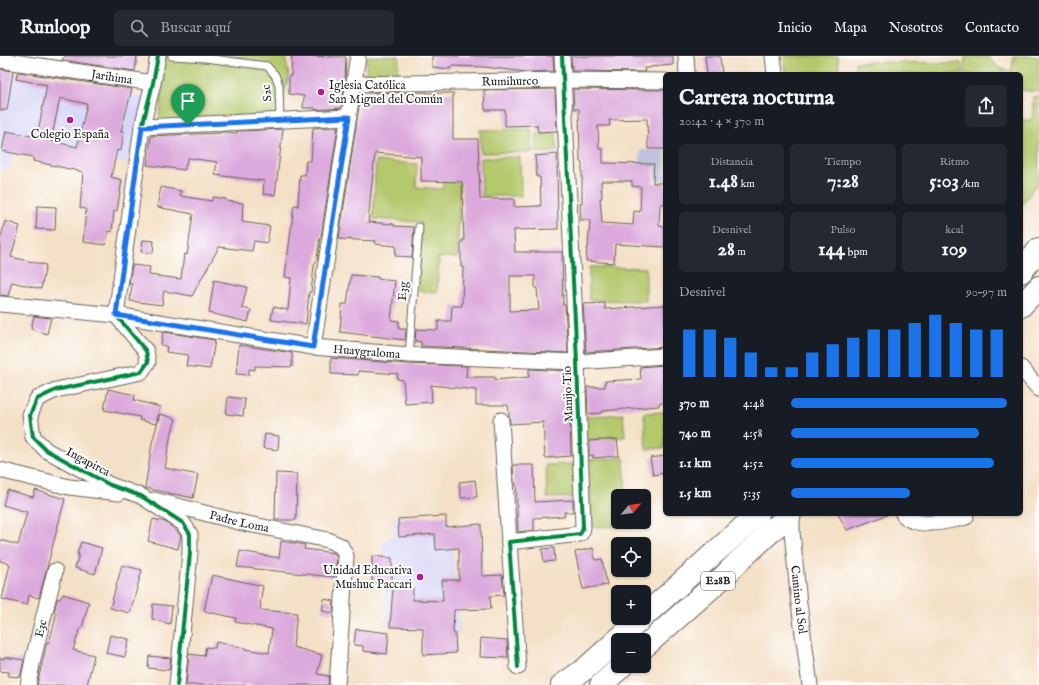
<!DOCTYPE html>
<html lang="es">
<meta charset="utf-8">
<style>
body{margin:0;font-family:"IM FELL English",serif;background:#242831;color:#f1f3f6;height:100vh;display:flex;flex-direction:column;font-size:15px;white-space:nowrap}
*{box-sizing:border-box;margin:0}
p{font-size:13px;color:#9ea1a6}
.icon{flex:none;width:22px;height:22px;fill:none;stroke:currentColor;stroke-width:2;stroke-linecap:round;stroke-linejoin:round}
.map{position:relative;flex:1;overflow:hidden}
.panel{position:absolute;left:663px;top:16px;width:360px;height:444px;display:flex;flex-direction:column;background:#171b24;border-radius:6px;box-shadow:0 1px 3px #0004}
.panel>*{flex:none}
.needle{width:26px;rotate:61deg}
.buttons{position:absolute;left:611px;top:433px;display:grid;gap:8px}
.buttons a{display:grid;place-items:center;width:40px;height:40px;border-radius:6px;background:#171b24;box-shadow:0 1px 3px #0004;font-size:20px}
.pin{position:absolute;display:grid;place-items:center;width:34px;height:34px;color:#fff;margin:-41px -17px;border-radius:50% 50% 50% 0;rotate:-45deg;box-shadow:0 0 4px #0007}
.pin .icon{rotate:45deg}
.round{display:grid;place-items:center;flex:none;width:42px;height:42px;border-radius:6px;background:#242831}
.summary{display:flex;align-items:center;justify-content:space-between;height:68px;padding:0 16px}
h1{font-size:22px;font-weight:700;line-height:30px}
.figures{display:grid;grid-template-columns:repeat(3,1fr);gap:6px;height:68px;padding:4px 16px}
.figures div{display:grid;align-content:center;border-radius:6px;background:#242831;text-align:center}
.figures b{font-size:20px;font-weight:700}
.figures small{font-size:11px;font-weight:400}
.figures p{font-size:11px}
.chart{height:112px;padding:8px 16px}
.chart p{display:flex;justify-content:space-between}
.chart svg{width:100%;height:72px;margin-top:4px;stroke:#1a73e8;stroke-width:6}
ul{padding:0 16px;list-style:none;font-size:13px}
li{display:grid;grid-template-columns:64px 48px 1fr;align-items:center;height:30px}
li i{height:10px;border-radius:5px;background:#1a73e8}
header{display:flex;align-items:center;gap:24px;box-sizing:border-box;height:56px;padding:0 20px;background:#171b24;border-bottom:1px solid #363941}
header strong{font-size:19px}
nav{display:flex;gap:22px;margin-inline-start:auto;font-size:14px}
.search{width:280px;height:36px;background:#242831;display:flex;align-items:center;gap:10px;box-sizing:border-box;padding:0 14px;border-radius:6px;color:#9ea1a6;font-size:15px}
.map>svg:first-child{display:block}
.built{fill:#d9d7f7}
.industrial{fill:#c0c2dd}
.green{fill:#b4c86c;stroke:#687244}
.building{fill:#dba9db;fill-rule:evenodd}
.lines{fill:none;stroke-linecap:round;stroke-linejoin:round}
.service-casing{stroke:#686158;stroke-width:9}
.minor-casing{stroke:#686158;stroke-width:17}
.trunk-casing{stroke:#686158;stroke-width:24}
.service{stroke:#fff;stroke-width:7}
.minor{stroke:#fff;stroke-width:15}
.trunk{stroke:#fff;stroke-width:22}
.cycleway-casing{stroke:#fff;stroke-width:6}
.cycleway{stroke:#00873e;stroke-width:4}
.route-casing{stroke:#fff;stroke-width:8}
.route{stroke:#1a73e8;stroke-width:5}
.poi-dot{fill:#b5179e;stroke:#fff;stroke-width:1.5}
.labels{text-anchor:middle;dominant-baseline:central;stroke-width:4;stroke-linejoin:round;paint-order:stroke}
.shield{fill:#fff;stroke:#606060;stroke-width:1}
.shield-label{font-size:11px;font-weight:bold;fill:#1c1c1c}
.street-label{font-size:12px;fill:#1c1c1c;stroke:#fff}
.poi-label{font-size:12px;fill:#1c1c1c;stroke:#fff;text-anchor:start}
</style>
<header>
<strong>Runloop</strong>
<div class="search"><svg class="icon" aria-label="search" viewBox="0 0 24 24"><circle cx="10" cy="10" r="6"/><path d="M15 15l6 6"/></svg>Buscar aquí</div>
<nav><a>Inicio</a><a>Mapa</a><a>Nosotros</a><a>Contacto</a></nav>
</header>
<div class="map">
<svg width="1039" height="629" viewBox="0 0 1039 629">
<rect width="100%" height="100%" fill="#fff"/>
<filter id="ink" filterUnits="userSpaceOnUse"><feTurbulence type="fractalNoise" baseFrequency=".025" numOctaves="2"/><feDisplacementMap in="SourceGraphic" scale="8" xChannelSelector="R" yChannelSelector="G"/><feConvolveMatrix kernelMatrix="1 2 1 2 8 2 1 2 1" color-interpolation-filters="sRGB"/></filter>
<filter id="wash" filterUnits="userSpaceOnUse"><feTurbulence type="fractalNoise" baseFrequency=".012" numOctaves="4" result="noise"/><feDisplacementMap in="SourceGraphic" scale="16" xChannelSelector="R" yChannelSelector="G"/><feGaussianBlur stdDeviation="0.9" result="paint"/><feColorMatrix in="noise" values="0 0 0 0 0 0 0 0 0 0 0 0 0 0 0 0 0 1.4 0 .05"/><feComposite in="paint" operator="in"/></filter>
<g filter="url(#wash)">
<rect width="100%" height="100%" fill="#f4e0c6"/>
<g class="built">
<polygon points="0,16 145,41 129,108 18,87 7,115 0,114"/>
<polygon points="393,461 449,464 461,580 456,576 432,575 388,571 382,485 394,481"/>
</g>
<polygon class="industrial" points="640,94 665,94 665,124 655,124 655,109 639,109"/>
<g class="green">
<polygon points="165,0 285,0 289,20 279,60 159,66"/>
<polygon points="367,0 399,0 398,19 366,17"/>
<polygon points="784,0 838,0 839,16 785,18"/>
<polygon points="1013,0 1039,0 1039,36 1021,34 1021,18 964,18 965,1 988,1 999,12 1012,15"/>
<polygon points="855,6 962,7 962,18 855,18"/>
<polygon points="1033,41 1039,41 1039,125 1021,150 1021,64 1032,64"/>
<polygon points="531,73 532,96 481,97 480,74"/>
<polygon points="556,78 557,96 536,96 536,78"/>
<polygon points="520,101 521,140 482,140 481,102"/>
<polygon points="376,105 417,108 416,131 443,133 445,105 461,106 457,202 439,201 437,236 418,235 421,166 373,163"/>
<polygon points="589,211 646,212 646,245 589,244"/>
<polygon points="665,356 665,392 646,393 644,357"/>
<polygon points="623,358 625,381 585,384 583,361"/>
<polygon points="624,402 626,440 618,440 618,466 627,466 628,470 592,471 588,404"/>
<polygon points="574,408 575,441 547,442 546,409"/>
</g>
<g id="blocks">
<g class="building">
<polygon points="65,0 137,0 135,15 62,4"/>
<polygon points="292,0 346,1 345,26 341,52 315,54 315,52 303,52 304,40 289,38 289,20 291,20"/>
<polygon points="432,0 553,0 554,15 527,16 484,11 451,10 450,13 432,11"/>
<polygon points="571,0 673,0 673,9 650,11 650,12 644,12 645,16 572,15"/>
<polygon points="705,0 720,0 722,18 707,18"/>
<polygon points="0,13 13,15 7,54 0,54"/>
<path d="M18,16L132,33L121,75H124L121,95L117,94L111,121L122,124L117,155H114L112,176L108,175L106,189L83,186L86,153L80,152L83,116L33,105V101L2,95L6,75L37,81L47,29L16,23ZM60,42L87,48L77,91L51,85Z"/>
<polygon points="555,33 557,75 538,76 537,69 505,70 505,54 485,54 484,34"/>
<path d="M573,33L665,34V93H648L647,63L609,64L610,70H598L599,93H603V107L654,108L653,127H665V148H660L659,170L665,171V191L615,188L614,207L586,205L587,192H588L590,164H581L580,147H582V106H580L579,53H574ZM601,125H632V130L641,131L640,156L634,155L633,169L602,167L600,142H602Z"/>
<path d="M427,36V37H453V83H478L480,143H514V151L541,150L540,121H537L535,100L557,98L558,173L514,174L515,196H562L563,249H565L568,297L421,290V286L415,285L416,273L438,274V265H451L452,250H462L463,211H461V185H464L462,126L421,125V101L375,97L368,166L394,168V170L414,171L412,201L395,200L396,190L375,188L376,185L339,183L361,37ZM510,220H535V232H537L539,254L510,255Z"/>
<polygon points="338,71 321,181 320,181 317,203 314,210 311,236 309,236 306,268 271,264 273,251 288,254 291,222 285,221 294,149 298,150 300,119 305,119 306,105 311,105 313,72"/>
<polygon points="283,73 275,139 263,138 264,125 215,119 217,106 188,102 184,114 147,109 151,80 221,77 221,76 226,76 237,77 237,75"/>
<polygon points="161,131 181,135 180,140 212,145 213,141 226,143 226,145 243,147 242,166 270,170 267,187 254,185 252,195 219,191 192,240 164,235 162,249 130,245 132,228 129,228 132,209 150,211 149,219 181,223 184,198 187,199 193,158 157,151"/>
<polygon points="37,150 56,151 55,174 36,173"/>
<polygon points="5,165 20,170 11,201 46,209 41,233 12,226 8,240 0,239 0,185"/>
<polygon points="143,184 154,185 153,197 141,196"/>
<polygon points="351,219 378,221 378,223 395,225 391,264 399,265 399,273 406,273 405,284 340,276 342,248 347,248"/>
<polygon points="214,224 247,231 242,252 251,254 248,266 209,257"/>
<polygon points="605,247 605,253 665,249 665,291 586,296 583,248"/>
<polygon points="34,260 51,262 47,278 31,273"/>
<polygon points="163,276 215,284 210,313 186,310 188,299 166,296 167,290 161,289"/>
<polygon points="239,289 292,297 292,311 255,310 255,314 249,313 249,319 236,318"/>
<polygon points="331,302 408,308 467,310 466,321 495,321 495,324 529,321 529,313 566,315 567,324 569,324 571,400 545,402 543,366 510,368 508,349 476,349 476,334 431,329 432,346 405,348 403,324 397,323 398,318 358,315 358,319 331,318"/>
<polygon points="665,309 665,347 659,347 659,350 602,355 602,357 588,358 587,331 605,331 605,325 641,323 640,311"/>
<polygon points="108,333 135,339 134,344 160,351 156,368 139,364 140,361 104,354"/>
<polygon points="228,341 245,343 243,360 226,358"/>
<polygon points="160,358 176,363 170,382 165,412 198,419 193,442 145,432 152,387"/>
<polygon points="265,378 279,380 278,394 263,392"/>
<polygon points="617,383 619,400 593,402 593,399 589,400 589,385"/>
<polygon points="665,400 665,417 653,419 650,402"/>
<polygon points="513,409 534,409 535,446 573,444 573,456 564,456 565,460 534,462 534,474 518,476 516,427 514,427"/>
<polygon points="276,417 297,418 296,464 275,464"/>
<polygon points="475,424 477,441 461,442 459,426"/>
<polygon points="7,434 33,441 35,434 65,443 39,542 29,539 27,549 2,543 10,508 0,505 0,484 18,489 27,456 3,449"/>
<polygon points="838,458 886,458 887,459 847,474"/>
<polygon points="446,460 446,471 481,468 482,520 502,519 504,539 490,540 491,553 454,554 453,577 455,577 456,597 423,599 423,572 390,571 393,531 413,532 413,544 443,545 442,524 459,524 459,492 436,494 435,478 399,481 398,463"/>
<polygon points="153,463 165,466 176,474 181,480 178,493 148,485"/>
<polygon points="281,485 305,489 304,493 334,497 337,502 334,521 237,511 240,495 279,502"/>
<polygon points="81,486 102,492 95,518 75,512 79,498 77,498"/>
<polygon points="554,492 555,505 544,506 542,493"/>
<polygon points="593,492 595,504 602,503 607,529 583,533 575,496"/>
<polygon points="372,500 392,502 392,528 372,527"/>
<polygon points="122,509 142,514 130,557 110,552"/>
<polygon points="212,519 263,530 260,547 261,548 260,554 297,557 293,591 322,599 317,618 329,620 328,629 186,629 189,598 204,600 206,591 215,592 216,586 245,592 245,593 269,597 272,573 235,566 236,562 204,555"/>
<polygon points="63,538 89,546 82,572 80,572 73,594 94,599 87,629 37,629 47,586 49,586 55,565 56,557 54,556 57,543 60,543"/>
<polygon points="324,543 334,545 333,557 322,555"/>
<polygon points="153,548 172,550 170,568 152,563"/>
<polygon points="356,573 389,577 387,598 363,595 363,590 354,589"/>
<polygon points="110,579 129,583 125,601 106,597"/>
<polygon points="481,582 507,584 508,602 480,601"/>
<polygon points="149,600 171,602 169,614 148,612"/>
<polygon points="4,601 24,604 20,621 8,620 9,616 0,615 0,602 4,603"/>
</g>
</g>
</g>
<g filter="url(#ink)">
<use href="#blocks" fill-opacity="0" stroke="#686158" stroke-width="1"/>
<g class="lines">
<g class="service-casing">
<g id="service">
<polyline points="172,0 205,2 267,10 275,19 279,29 280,65"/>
<polyline points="409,299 419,171"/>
</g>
</g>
<g class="minor-casing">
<g id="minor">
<polyline points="158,0 153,27 142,71 116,259 146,295 148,306 141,316 56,334 37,343 30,359 33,381 46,394 110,429 141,440 183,467 190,478 190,497 177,629"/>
<polyline points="686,0 687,18"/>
<polyline points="773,0 775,18"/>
<path id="s1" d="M0,4L153,27"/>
<path id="s2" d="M354,28L562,24L665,25"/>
<polyline points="142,71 349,61"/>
<path id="s3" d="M0,248L116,259L313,291L409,299L577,306L665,300"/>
<polyline points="313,291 358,0"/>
<polyline points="1021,312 1039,333"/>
<polyline points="501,364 509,486"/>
<polyline points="0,414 69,431 119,437"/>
<path id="s4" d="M154,444L243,467L328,484L341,490L346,500L337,629"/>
<path id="s5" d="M792,458V476L799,548L810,629"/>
<path d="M903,458C915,474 949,465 966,461"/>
<polyline points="518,611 509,486 580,478 582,475 583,471 577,306 562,0"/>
<path id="s6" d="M28,629L33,603L55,515"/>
</g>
</g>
<g class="trunk-casing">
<g id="trunk">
<polyline points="1021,216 1039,193"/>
<polyline points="1021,250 1039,231"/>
<polyline points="644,560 758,458"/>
<polyline points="644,591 721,523 740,504 790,458"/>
<polyline points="562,629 585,613 642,562"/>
<polyline points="601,629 622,610"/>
</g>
</g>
<use href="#service" class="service"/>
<use href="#minor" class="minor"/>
<use href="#trunk" class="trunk"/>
<g class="cycleway-casing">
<g id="cycleway">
<polyline points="158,0 153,27 142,71 116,259 146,295 148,306 141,316 56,334 37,343 30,359 33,381 46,394 110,429 141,440 183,467 190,478 190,497 177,629"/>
<polyline points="518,611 509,486 580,478 582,475 583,471 577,306 562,0"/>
</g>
</g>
<use href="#cycleway" class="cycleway"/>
</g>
</g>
<g class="lines" filter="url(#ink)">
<g class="route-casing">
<polygon id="route" points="349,61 313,291 116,259 142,71"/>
</g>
<use href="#route" class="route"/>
</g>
<g class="poi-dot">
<circle cx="321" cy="36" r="4"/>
<circle cx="70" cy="64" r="4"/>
<circle cx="420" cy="521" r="4"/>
</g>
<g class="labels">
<rect class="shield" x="701" y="516" width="34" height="18" rx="3"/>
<g class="shield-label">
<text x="718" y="525">E28B</text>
</g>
<g class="street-label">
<text stroke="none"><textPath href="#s1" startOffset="113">Jarihima</textPath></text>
<text stroke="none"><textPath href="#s2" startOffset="156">Rumihurco</textPath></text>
<text transform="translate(267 37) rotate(-97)">S2c</text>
<text transform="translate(403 235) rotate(-86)">E3g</text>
<text stroke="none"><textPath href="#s3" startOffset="370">Huaygraloma</textPath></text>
<text transform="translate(568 338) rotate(-92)">Manijo Tio</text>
<text transform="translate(88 406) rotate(28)">Ingapirca</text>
<text stroke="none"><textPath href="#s4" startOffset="88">Padre Loma</textPath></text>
<text stroke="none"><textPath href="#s5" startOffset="86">Camino al Sol</textPath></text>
<text stroke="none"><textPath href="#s6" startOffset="58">E3c</textPath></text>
</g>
<g class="poi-label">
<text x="329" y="29">Iglesia Católica<tspan x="329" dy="14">San Miguel del Común</tspan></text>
<text x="70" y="78" text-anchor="middle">Colegio España</text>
<text x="412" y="514" text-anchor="end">Unidad Educativa<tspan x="412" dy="14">Mushuc Paccari</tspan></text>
</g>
</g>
</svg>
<div class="buttons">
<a><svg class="needle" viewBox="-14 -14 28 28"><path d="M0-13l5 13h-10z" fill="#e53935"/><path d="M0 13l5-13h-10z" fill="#9ea1a6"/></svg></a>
<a><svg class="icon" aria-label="locate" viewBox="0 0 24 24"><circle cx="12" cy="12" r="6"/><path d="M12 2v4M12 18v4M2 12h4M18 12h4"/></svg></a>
<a>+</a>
<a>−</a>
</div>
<div class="pin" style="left:188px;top:69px;background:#1e9e55"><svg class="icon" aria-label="arrive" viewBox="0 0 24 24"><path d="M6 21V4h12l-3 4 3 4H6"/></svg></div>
<section class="panel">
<div class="summary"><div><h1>Carrera nocturna</h1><p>20:42 · 4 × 370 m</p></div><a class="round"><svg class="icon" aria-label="share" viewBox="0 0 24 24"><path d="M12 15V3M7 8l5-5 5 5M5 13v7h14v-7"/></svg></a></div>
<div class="figures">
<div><p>Distancia</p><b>1.48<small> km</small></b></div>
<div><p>Tiempo</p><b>7:28</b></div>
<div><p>Ritmo</p><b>5:03<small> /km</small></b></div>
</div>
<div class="figures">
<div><p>Desnivel</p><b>28<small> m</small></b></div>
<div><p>Pulso</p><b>144<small> bpm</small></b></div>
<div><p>kcal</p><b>109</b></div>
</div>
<div class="chart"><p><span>Desnivel</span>90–97 m</p>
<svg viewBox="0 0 160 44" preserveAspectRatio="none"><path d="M5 44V15M15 44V15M25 44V20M35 44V29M45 44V38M55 44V38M65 44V29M75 44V24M85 44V20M95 44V15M105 44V15M115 44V11M125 44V6M135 44V11M145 44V15M155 44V15"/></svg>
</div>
<ul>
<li><b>370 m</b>4:48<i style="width:100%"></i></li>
<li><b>740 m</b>4:58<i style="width:87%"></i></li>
<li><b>1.1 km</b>4:52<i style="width:94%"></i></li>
<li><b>1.5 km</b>5:35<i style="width:55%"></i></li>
</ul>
</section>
</div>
